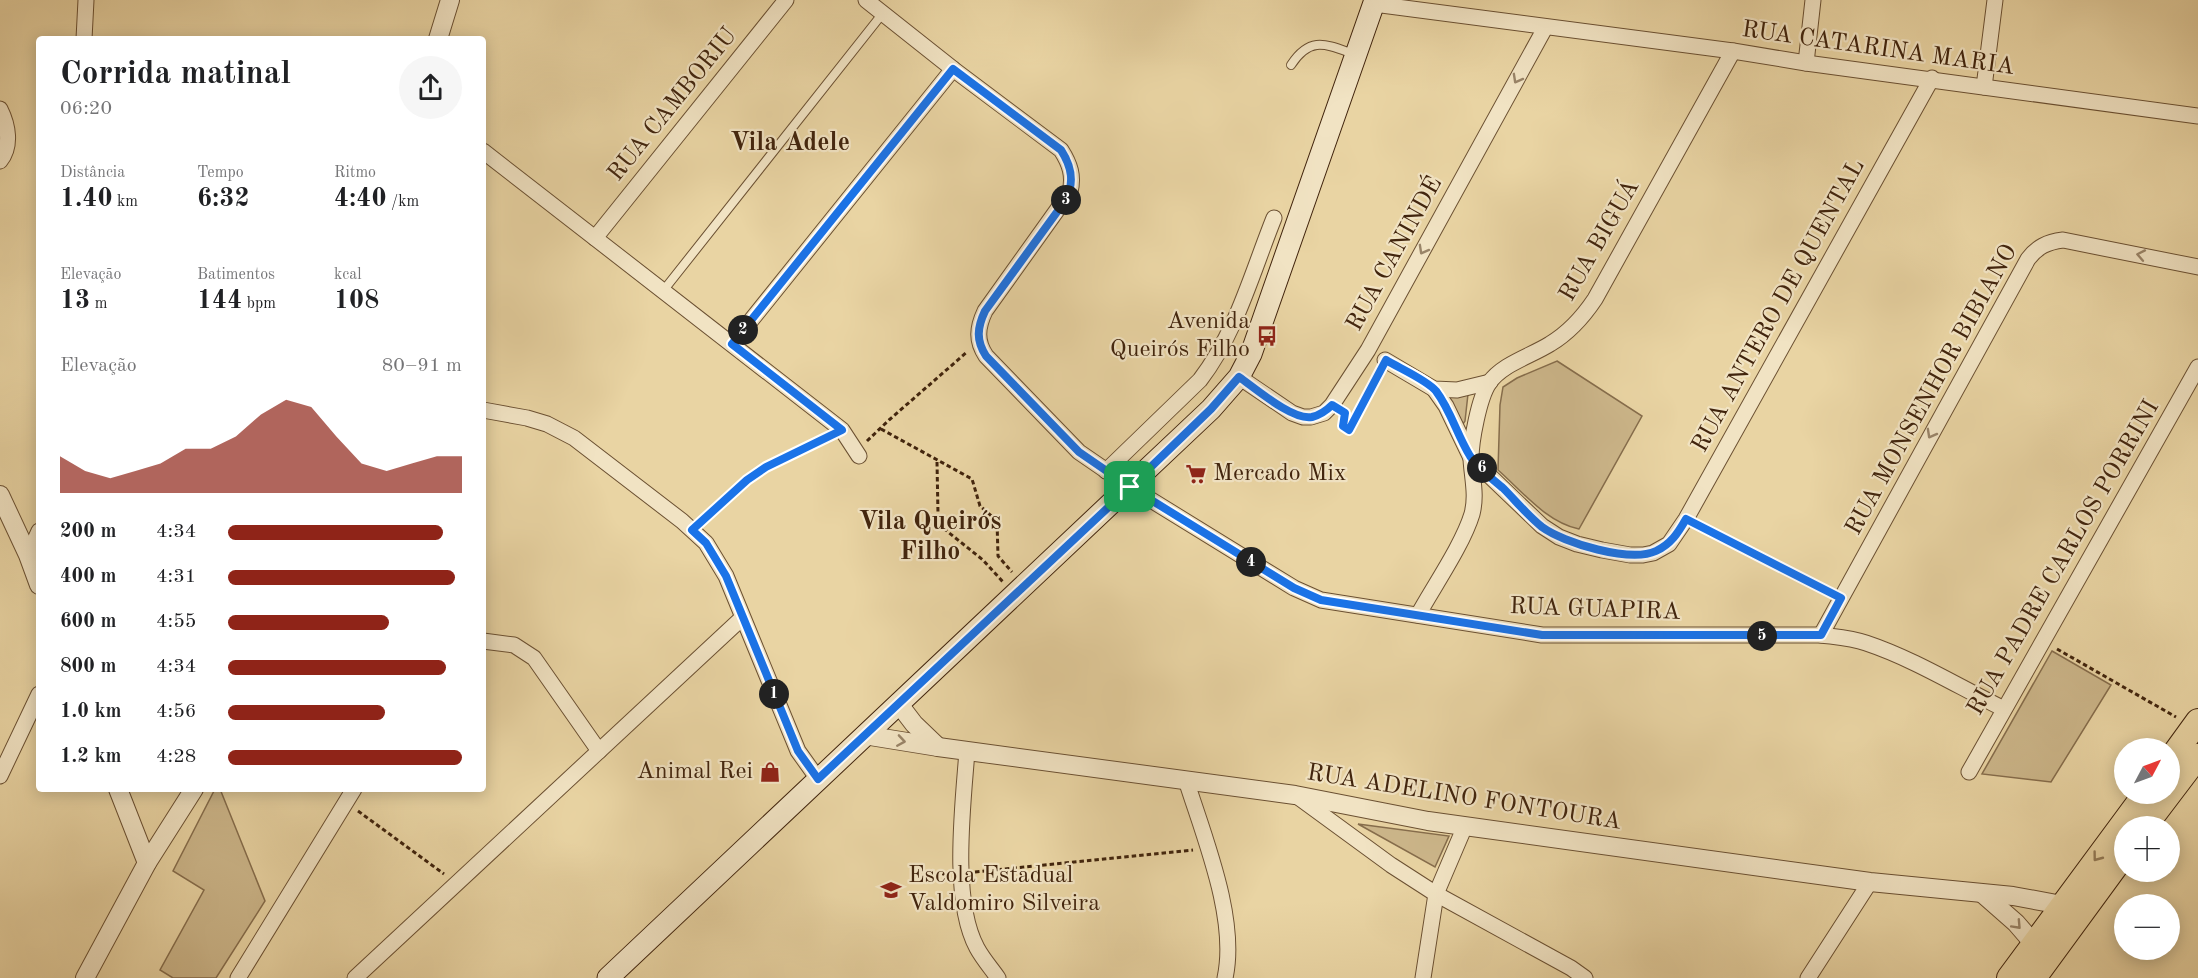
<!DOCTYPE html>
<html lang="pt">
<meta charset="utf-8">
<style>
body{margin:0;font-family:"Old Standard TT",serif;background:#f6f6f6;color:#202124;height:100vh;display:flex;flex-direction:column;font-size:22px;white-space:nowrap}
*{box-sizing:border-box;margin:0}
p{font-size:20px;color:#757577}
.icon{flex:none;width:33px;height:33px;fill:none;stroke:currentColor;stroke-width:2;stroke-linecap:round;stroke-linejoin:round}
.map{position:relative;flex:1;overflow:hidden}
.drawer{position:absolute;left:36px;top:36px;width:450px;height:756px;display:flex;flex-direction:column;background:#fff;border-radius:6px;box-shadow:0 3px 15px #0003}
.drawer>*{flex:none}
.needle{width:39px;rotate:49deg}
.controls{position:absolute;left:2114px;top:738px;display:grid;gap:12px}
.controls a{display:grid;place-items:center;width:66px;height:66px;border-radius:50%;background:#fff;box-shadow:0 3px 15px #0003;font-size:30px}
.pin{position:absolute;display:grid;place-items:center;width:51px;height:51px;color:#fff;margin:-26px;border-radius:12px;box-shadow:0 3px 9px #0006}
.km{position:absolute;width:30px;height:30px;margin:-15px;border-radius:50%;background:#222;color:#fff;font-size:16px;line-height:30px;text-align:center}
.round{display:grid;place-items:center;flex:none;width:63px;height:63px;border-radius:32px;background:#f6f6f6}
.overview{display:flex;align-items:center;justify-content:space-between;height:102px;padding:0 24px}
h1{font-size:33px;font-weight:600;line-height:45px}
.stats{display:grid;grid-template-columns:repeat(3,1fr);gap:9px;height:102px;padding:6px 24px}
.stats div{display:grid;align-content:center}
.stats b{font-size:26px;font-weight:600}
.stats small{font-size:16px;font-weight:400}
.stats p{font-size:16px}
.chart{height:168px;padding:12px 24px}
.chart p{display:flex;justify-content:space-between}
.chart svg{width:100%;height:108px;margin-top:6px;fill:#8f2418;opacity:.7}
ul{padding:0 24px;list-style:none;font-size:20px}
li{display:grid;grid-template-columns:96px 72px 1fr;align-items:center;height:45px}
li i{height:15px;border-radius:8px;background:#8f2418}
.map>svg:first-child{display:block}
.green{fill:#ccb68a;stroke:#866d4c;stroke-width:1.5}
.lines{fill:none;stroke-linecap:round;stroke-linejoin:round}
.service-casing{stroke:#6b5032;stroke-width:10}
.minor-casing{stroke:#6b5032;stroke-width:17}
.tertiary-casing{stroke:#6b5032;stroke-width:20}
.secondary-casing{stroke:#41240d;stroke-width:23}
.primary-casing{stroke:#41240d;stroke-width:26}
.path{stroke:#41240d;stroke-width:3;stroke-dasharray:4.5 3;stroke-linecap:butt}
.service{stroke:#f1e3c3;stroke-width:8}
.minor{stroke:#f1e3c3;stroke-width:15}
.tertiary{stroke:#f1e3c3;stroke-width:18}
.secondary{stroke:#f1e3c3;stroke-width:21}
.primary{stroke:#e9d4a3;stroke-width:24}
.oneway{stroke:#998468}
.oneway2{stroke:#957c58}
.route-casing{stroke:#fff;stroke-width:12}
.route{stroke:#1a73e8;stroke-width:8}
.labels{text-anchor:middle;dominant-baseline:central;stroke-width:4.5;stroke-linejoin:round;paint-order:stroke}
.street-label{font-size:24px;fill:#41240d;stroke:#f1e3c3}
.poi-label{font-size:24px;fill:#41240d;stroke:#f1e3c3;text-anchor:end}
.neighbourhood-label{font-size:26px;font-weight:bold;fill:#41240d;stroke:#f1e3c3}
</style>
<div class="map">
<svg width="2198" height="978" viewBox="0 0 2198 978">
<rect width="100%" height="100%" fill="#e9d4a3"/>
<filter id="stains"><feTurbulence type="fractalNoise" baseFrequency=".00333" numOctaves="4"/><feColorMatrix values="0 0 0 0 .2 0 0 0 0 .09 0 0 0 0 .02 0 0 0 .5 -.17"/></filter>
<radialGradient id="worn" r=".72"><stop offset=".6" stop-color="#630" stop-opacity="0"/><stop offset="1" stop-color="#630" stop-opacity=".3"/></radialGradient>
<g class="green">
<path d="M1557,361L1642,416L1579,529C1546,522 1522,491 1498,470L1500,405L1503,387L1517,378Z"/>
<polygon points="1468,394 1465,421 1463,424 1447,395"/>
<polygon points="2052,651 2111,685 2051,782 1982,774"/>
<polygon points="215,789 220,789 265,901 216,978 173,978 160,970 204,890 173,871"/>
<polygon points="1358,824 1449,836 1435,867"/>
</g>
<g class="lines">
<g class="service-casing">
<g id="service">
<path d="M1291,65C1310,36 1325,44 1354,54"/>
<polyline points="663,291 883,13"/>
</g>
</g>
<g class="minor-casing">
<g id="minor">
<path d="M866,0L953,69L1061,150C1070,164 1074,176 1070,192L985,311C977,328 976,341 986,356L1079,452L1130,487L1294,588L1321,600L1542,635H1821C1836,637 1852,638 1866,643C1914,659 1959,687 2004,709"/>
<polyline points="1374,4 1733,51 1806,63 2198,116"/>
<polyline points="84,39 86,0"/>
<polyline points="1806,63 1813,0"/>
<polyline points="1984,87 1995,0"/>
<path d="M0,109C8,125 12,146 0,161"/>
<polyline points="483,151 842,430 859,456"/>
<polyline points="595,238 786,0"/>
<polyline points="732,344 953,69"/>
<polyline points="1385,360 1434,389 1457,390 1490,382"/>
<polyline points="1239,377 1292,413 1303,417 1311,417 1324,413 1332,405 1368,350 1545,28"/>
<polyline points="1434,389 1446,406 1471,458 1542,526 1559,537 1577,544 1602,550 1630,555 1643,555 1653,553 1669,544 1686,519 1932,78"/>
<polyline points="483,410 527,418 547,424 574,438 682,521 706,543 726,576 798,751 818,779"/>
<path d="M1106,471L1200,380C1236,333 1252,273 1274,218"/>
<polyline points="28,555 39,531"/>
<path d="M1418,615C1434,586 1463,544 1472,514C1477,495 1472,478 1471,459C1471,441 1479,398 1489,383C1502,364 1531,356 1550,344C1570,332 1583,317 1595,299L1733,51"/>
<path d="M1821,635L2028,259C2037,247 2047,242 2063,240L2198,267"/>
<polyline points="483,641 514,645 534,658 599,751"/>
<path d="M967,751C963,805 951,900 977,948C983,959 991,968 998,978"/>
<polyline points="1969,772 2198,367"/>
<polyline points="0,776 39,694"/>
<path d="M1186,780C1204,837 1238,919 1225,978"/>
<polyline points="1298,797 1391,865 1436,894 1571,968 1585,978"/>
<polyline points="238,978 354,789"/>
<polyline points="355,978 742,618"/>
<polyline points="1423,978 1436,894 1465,826"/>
<polyline points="1808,978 1870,882"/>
</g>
</g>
<g class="tertiary-casing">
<g id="tertiary">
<polyline points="438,39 450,0"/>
<polyline points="0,495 28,555 39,585"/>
<polyline points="898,703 914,724 938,747"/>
<polyline points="864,735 938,747 1295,795 1428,821 1870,882 2013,896 2062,905 2071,910"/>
<polyline points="118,789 147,863"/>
<polyline points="1983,894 2016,923 2041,952"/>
<polyline points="85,978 147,863 194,789"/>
</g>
</g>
<g class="secondary-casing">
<polyline id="secondary" points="608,978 1211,409 1239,377 1251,354 1375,0"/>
</g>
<g class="primary-casing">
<g id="primary">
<polyline points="2169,761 2198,721"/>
<polyline points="2145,826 2198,756"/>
<polyline points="2009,978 2145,794"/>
<polyline points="2034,978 2124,855"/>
</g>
</g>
<g class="path">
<polyline points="1345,415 1343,426 1349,430 1378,375"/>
<polyline points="881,429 972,479 980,506 997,521 998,556 1012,572"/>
<polyline points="867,441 889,420 967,352"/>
<polyline points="937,462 938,514 943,528 983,560 1003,582"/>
<polyline points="702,521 747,480 766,467 825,438"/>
<polyline points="1699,525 1826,591"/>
<polyline points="2057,649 2176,717"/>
<polyline points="358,811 444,874"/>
<polyline points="975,872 1193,850"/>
</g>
<use href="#service" class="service"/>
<use href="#minor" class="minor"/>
<use href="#tertiary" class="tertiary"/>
<use href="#secondary" class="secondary"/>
<use href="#primary" class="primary"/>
</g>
<defs><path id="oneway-chevron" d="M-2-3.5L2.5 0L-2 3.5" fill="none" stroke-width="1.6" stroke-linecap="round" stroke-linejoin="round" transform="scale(1.5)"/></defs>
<g class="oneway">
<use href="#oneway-chevron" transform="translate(1517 79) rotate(119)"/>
<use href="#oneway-chevron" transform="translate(1423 250) rotate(119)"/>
<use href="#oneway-chevron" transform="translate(2141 255) rotate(-169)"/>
<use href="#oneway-chevron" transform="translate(1931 434) rotate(119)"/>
<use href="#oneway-chevron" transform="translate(901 741) rotate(9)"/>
<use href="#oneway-chevron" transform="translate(2017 925) rotate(47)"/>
</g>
<use class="oneway2" href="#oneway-chevron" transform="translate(2097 857) rotate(127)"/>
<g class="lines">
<g class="route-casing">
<path id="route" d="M1130,487L818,779L798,751L726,576L706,543L692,530L747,480L766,467L842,430L732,344L953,69L1061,150C1072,167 1075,183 1065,201L985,311C977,328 976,340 986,356L1079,452L1130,487L1294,588L1321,600L1542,635H1821L1841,598L1686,519C1678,533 1671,544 1656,551C1630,563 1564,543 1542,527C1528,516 1516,501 1503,488C1492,479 1478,468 1470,456C1457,435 1451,411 1436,391C1427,380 1399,368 1386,360L1349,430L1343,426L1345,413L1332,405C1326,411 1320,415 1312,417C1293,421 1255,388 1239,377L1211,409L1130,487"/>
</g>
<use href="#route" class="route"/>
</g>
<defs>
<g id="bus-bare" transform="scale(1.62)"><path d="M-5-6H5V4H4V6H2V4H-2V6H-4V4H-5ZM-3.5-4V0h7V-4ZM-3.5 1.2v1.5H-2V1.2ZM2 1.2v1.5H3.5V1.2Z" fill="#8f2418" stroke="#f1e3c3" stroke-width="2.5" paint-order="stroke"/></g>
<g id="supermarket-bare" transform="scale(1.62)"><path d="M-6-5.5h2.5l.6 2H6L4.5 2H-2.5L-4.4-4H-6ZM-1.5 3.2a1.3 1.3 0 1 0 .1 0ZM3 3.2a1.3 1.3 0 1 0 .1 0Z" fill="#8f2418" stroke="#f1e3c3" stroke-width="2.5" paint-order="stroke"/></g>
<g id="shop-bare" transform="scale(1.62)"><path d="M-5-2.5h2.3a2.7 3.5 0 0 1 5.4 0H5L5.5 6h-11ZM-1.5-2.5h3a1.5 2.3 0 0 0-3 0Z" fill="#8f2418" stroke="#f1e3c3" stroke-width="2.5" paint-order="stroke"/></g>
<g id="school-bare" transform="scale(1.62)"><path d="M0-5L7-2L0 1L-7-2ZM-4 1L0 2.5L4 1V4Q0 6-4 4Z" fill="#8f2418" stroke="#f1e3c3" stroke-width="2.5" paint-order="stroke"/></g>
</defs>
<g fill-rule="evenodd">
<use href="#bus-bare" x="1267" y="336"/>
<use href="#supermarket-bare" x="1196" y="474"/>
<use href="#shop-bare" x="770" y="772"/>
<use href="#school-bare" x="891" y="890"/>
</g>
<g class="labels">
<g class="street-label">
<text transform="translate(1878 49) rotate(8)">RUA CATARINA MARIA</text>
<text transform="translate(673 105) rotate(-51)">RUA CAMBORIU</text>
<text transform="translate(1600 241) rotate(-60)">RUA BIGUÁ</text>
<text transform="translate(1395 254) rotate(-61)">RUA CANINDÉ</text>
<text transform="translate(1779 306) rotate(-61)">RUA ANTERO DE QUENTAL</text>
<text transform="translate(1932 390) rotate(-61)">RUA MONSENHOR BIBIANO</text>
<text transform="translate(2064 558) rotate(-60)">RUA PADRE CARLOS PORRINI</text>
<text transform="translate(1595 610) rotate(2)">RUA GUAPIRA</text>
<text transform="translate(1464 798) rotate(9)">RUA ADELINO FONTOURA</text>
</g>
<g class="poi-label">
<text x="1250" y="322">Avenida<tspan x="1250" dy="28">Queirós Filho</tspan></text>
<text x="1213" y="474" text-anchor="start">Mercado Mix</text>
<text x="753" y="772">Animal Rei</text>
<text x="908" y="876" text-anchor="start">Escola Estadual<tspan x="908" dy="28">Valdomiro Silveira</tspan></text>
</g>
<g class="neighbourhood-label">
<text x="790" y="143">Vila Adele</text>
<text x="930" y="522">Vila Queirós<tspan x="930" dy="30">Filho</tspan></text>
</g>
</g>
<rect width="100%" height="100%" filter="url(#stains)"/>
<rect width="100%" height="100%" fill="url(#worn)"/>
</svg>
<div class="controls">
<a><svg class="needle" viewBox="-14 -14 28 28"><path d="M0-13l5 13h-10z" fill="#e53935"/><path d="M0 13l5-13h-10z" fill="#757577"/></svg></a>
<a>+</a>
<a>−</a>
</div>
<div class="pin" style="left:1130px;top:487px;background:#1e9e55"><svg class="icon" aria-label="arrive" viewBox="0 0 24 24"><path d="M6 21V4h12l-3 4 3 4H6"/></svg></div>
<b class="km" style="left:774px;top:694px">1</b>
<b class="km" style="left:743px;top:330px">2</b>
<b class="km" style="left:1066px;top:200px">3</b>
<b class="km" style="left:1251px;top:562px">4</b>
<b class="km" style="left:1762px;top:636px">5</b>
<b class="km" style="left:1482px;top:468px">6</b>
<section class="drawer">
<div class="overview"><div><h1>Corrida matinal</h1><p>06:20</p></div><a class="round"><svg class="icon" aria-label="share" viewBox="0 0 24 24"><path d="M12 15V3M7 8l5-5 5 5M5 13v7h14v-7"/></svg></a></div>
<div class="stats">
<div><p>Distância</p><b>1.40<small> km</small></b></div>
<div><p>Tempo</p><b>6:32</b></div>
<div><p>Ritmo</p><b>4:40<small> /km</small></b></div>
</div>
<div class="stats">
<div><p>Elevação</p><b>13<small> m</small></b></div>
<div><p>Batimentos</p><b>144<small> bpm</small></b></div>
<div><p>kcal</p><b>108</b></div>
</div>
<div class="chart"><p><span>Elevação</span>80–91 m</p>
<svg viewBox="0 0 160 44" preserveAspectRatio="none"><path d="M0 44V29L10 35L20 38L30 35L40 32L50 26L60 26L70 21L80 12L90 6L100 9L110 21L120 32L130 35L140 32L150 29L160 29V44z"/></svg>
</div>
<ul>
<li><b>200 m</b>4:34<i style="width:92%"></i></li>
<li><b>400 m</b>4:31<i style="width:97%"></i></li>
<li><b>600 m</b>4:55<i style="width:69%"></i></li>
<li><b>800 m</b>4:34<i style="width:93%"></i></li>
<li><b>1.0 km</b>4:56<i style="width:67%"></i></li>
<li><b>1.2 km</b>4:28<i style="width:100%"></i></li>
</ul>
</section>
</div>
